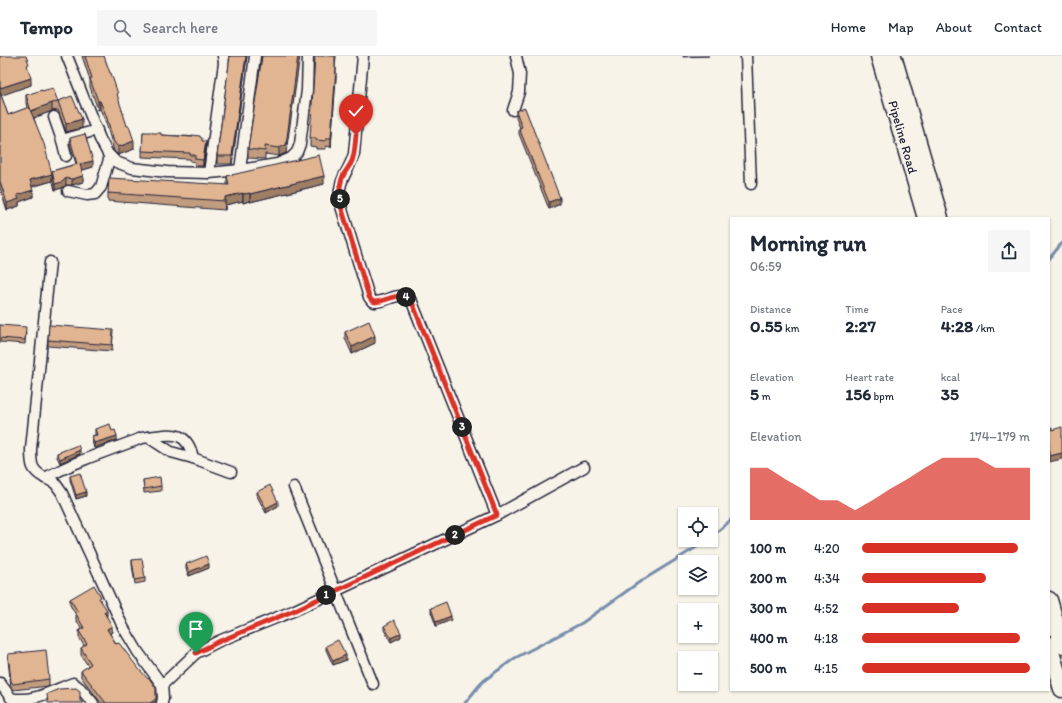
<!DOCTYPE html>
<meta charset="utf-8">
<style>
body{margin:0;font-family:Itim,sans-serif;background:#f6f6f7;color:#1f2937;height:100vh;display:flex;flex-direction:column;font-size:15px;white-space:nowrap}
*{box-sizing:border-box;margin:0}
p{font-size:13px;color:#747a83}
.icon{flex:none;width:22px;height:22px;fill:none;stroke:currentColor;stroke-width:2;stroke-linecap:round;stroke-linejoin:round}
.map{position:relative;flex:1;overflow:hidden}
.drawer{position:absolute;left:730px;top:161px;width:320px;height:474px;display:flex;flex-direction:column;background:#fff;border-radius:0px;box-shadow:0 1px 3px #0004}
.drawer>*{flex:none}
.controls{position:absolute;left:678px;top:451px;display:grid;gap:8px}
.controls a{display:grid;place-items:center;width:40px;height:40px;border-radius:0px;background:#fff;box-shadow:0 1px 3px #0004;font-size:20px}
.pin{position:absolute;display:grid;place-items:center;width:34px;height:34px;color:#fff;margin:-41px -17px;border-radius:50% 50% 50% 0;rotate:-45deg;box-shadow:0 0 4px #0007}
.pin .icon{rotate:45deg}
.km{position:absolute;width:20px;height:20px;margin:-10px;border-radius:50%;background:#222;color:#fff;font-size:11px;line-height:20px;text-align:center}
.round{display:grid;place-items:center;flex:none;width:42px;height:42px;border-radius:0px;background:#f6f6f7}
.head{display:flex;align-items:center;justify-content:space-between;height:68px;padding:0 20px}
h1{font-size:22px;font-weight:700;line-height:30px}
.metrics{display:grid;grid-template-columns:repeat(3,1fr);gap:6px;height:68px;padding:4px 20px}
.metrics div{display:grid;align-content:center}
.metrics b{font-size:17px;font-weight:700}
.metrics small{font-size:11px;font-weight:400}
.metrics p{font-size:11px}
.chart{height:112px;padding:8px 20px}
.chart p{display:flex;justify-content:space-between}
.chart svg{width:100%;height:72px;margin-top:4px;fill:#d93025;opacity:.7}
ul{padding:0 20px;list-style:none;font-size:13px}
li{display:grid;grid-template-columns:64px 48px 1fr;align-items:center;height:30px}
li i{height:10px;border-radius:5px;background:#d93025}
header{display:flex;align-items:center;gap:24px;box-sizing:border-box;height:56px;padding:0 20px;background:#fff;border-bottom:1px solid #e0e1e3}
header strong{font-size:19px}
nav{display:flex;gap:22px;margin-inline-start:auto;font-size:14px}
.search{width:280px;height:36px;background:#f6f6f7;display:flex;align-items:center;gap:10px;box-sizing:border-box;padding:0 14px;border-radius:0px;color:#747a83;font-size:15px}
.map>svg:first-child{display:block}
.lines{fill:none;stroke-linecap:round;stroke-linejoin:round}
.stream{stroke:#778dac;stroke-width:3}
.minor-casing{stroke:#22223b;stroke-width:13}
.primary-casing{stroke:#22223b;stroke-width:19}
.minor{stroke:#f7f3e8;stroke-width:10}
.primary{stroke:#f7f3e8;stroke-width:16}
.wall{fill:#c29c7e;stroke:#22223b}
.shaded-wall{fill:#9e7f66;stroke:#22223b}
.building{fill:#e2b592;stroke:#22223b}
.route-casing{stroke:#fff;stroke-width:8}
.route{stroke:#d93025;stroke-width:5}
.labels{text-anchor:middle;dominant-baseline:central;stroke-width:3.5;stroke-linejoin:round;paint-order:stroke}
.street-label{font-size:13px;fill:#22223b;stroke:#f7f3e8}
</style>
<header>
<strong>Tempo</strong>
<div class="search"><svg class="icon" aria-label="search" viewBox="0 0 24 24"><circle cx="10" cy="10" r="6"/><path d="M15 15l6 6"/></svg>Search here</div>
<nav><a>Home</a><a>Map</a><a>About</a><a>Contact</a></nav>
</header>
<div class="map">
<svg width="1062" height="647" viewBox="0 0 1062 647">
<rect width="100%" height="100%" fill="#f7f3e8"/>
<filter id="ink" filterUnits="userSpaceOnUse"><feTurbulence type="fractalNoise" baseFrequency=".025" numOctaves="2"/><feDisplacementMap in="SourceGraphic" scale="8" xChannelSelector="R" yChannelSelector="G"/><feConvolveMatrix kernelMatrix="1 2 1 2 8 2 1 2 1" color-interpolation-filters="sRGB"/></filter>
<g filter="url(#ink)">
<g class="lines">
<g class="stream">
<polyline points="1049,203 1062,187"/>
<polyline points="711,481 731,464"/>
<polyline points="465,647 482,626 515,602 582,567 638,527 708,484"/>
</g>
<g class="minor-casing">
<g id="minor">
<polyline points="67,0 100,83 108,98 116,106 132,112 167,116 209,117 240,114 277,108 291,102 297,96 300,88 307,34 308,0"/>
<path d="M363,0L354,98C348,118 337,123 340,147L369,241L372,245L375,246C390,245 400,233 412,246L497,459"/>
<polyline points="746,0 751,128"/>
<polyline points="513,54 519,36 520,18 516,0"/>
<polyline points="54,61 62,84"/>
<polyline points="66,100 62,84 97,74"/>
<polyline points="240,114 255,0"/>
<polyline points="209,117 224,7 223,0"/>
<polyline points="68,135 87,139 95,138 101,131 110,100"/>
<path d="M148,381C171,378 187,373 193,402"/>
<path d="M45,422C31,414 31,409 31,393L50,206"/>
<polyline points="294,431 373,628"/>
<path d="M0,627L11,642C32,647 54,634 73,627L80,632L93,647"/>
<polyline points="162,629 196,597 219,585 293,555 497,459 584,411"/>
<path d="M162,647L163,642L162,629L138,596L123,571L62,437L55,427L45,422C76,405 110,394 142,382L148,381L171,396L193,402L231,416"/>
</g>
</g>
<g class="primary-casing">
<g id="primary">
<polyline points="879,0 926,162"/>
<polyline points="893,0 940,162"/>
<polyline points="1049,544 1062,589"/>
<polyline points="1049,589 1062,633"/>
</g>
</g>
<use href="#minor" class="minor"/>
<use href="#primary" class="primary"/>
</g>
<g class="wall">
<polygon points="0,0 29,14 31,29 1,39 8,59 27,52 26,47 26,39 42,35 58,45 82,72 66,76 58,54 52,55 34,62 52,125 32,131 33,141 19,146 19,150 7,154 0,132"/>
<polygon points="82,0 104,0 134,93 118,99 114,95 106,67 100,53 98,54 90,31 90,24"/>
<polygon points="230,0 247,0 232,108 217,108 217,100"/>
<polygon points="262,0 286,97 279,100 265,98 265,103 248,102 248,93"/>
<polygon points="336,0 335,12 336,21 331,91 326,90 326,93 316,93 316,91 310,90 310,82"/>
<polygon points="683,0 709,0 683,1"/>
<polygon points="516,55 560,148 549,153 519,78 519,72 520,72 516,62"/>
<polygon points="143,76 161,79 200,81 206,92 203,110 195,110 195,106 190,105 190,103 142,101"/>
<polygon points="70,82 93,111 82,114 83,126 72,129 66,129 62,132 55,134 52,122 52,115 76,108 70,89"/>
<polygon points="227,120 324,128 250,146 250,145 243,147 243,145 225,149 225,154 108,145 108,137 227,129"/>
<polygon points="0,269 26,276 25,288 0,286"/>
<polygon points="345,276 375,287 352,298 345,282"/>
<polygon points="113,280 112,295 48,290 48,284"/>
<polygon points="95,373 112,375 117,384 94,392 92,385 92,380 95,379"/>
<polygon points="57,397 80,398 60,407 57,401"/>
<polygon points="70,420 86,440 76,443 70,424"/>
<polygon points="143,424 161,430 161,435 144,437"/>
<polygon points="257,436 278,450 266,457 257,440"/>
<polygon points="132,504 145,522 145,526 135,528 132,509"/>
<polygon points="186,508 209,512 189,520 186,513"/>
<polygon points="70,543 101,544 112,576 110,578 156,647 101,647 81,621 81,615 88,610 81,599 81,592 84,590 79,581 79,575 82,573 76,564 76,559 70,549"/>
<polygon points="431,552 451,564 436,570 431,556"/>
<polygon points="384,570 401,581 391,586 384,574"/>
<polygon points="326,590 346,604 333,609 326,594"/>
<polygon points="8,598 49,623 49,630 13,634 11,631 8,604"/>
</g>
<g class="shaded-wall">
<polygon points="246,0 247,0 232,108 232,100"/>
<polygon points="298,0 300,0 286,97 279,100 279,92"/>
<polygon points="336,12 336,21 331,91 331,82"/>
<polygon points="31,22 31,29 0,40 0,32"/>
<polygon points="98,45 100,45 100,53 98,54"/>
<polygon points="52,47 52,55 31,63 31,55"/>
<polygon points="82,63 82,72 66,76 66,68"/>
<polygon points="134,85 134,93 118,99 118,91"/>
<polygon points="206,85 206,92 203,110 203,104"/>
<polygon points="93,105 93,111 80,115 80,108"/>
<polygon points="52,118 52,125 30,131 30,124"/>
<polygon points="83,120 83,126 72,129 72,123"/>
<polygon points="324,120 324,128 250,146 250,138"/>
<polygon points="66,122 66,129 62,132 55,134 55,128"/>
<polygon points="33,134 33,141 19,146 19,150 7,154 7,147 17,139"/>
<polygon points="243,137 243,145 225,149 225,154 225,141"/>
<polygon points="250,137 250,145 243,147 243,138"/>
<polygon points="560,142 560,148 549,153 549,146"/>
<polygon points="375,280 375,287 352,298 352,291"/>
<polygon points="117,380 117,384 94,392 94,387"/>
<polygon points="80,394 80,398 60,407 60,403"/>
<polygon points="1062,397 1062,403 1049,406 1049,400"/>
<polygon points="86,436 86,440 76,443 76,439"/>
<polygon points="278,446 278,450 266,457 266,452"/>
<polygon points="209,508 209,512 189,520 189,516"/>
<polygon points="107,554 107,560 104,556"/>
<polygon points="451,560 451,564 436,570 436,566"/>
<polygon points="112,570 112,576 107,580 107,573"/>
<polygon points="401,577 401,581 391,586 391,582"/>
<polygon points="346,599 346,604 333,609 333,605"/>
<polygon points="156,632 156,647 150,647"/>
</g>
<g class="building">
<polygon points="0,0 26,0 29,8 27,9 31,22 0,32"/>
<polygon points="85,0 104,0 110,17 111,17 118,38 117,38 127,70 129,70 134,85 118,91 114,86 106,59 100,45 98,45 90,23 92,22"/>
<polygon points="230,0 246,0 232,100 217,100"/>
<polygon points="262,0 298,0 286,89 279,92 265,90 265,95 248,93"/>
<polygon points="315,0 335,0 335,12 336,12 331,82 326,82 326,85 316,84 316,82 310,82"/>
<polygon points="53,32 58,46 52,47 31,55 26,39 42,34 42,35"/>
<polygon points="0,36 8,59 29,51 44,88 52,118 30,124 33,134 17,139 19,143 7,147 0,125"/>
<polygon points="72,40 82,63 66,68 58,45"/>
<polygon points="525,52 560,142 549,146 519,72 522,71 516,55"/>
<polygon points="143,76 152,76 152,77 161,77 161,79 192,81 192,79 200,80 200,81 202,82 202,85 206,85 203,104 195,103 195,99 190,99 190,97 142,95"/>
<polygon points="85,78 93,105 80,108 83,120 72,123 66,122 62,126 55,128 52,115 77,108 70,82"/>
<polygon points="319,99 324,120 250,138 250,137 243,138 243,137 225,141 225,145 108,137 109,122 229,129 227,120"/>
<polygon points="369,265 375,280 352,291 345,276"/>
<polygon points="0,269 26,271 25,284 0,282"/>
<polygon points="49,269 113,274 112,289 48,284"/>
<polygon points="110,368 112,375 115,374 117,380 94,387 92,380 97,379 95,373"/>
<polygon points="1052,371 1052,374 1062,371 1062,397 1049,400 1049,372"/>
<polygon points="78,389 80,394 60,403 57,397"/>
<polygon points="80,417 86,436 76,439 70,420"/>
<polygon points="160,421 161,430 144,433 143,424"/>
<polygon points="270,429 278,446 266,452 257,436"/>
<polygon points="206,500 209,508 189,516 186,508"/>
<polygon points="142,503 145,522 135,524 132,504"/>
<polygon points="94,529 101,541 99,542 107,554 104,556 112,570 107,573 116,588 119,587 138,612 148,623 149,622 156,632 156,643 150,647 106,647 81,615 91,608 81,592 87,588 79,575 84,572 76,558 78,556 70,543"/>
<polygon points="446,546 451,560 436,566 431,552"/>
<polygon points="394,564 401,577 391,582 384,570"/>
<polygon points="338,584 346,599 333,605 326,590"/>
<polygon points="46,594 49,623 13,628 11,625 8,598"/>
<polygon points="76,632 80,635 80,645 83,645 83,647 48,647 47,638 59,633"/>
</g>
</g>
<g class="lines" filter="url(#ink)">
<g class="route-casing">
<path id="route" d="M196,597L220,585L293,555L497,459L412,246C400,233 390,245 375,246L372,245L369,241L340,147C339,137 339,127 344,118C346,114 350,110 352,105C355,97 355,88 356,79"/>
</g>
<use href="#route" class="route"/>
</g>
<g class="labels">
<g class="street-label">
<text transform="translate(903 81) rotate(74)">Pipeline Road</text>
</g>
</g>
</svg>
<div class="controls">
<a><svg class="icon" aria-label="locate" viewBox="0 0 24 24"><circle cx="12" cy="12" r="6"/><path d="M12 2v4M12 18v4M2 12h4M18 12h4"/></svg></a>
<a><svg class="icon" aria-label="layers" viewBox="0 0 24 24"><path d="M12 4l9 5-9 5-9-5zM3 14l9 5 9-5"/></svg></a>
<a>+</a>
<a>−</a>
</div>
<div class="pin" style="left:196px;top:597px;background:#1e9e55"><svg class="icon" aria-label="arrive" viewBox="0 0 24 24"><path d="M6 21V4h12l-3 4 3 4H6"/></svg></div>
<div class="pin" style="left:356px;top:79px;background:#d93025"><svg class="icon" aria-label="check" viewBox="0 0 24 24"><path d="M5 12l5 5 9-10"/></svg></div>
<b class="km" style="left:326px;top:539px">1</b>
<b class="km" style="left:455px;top:479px">2</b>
<b class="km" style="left:462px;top:371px">3</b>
<b class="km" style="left:406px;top:241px">4</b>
<b class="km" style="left:340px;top:143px">5</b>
<section class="drawer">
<div class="head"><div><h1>Morning run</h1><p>06:59</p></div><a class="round"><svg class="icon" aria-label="share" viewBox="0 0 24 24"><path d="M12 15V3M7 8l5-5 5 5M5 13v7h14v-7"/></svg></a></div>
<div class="metrics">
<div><p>Distance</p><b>0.55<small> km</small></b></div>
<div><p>Time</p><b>2:27</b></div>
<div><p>Pace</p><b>4:28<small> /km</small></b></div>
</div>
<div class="metrics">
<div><p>Elevation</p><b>5<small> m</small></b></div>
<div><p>Heart rate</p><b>156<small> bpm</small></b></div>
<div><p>kcal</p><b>35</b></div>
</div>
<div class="chart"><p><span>Elevation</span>174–179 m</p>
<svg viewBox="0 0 160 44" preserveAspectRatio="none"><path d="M0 44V12L10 12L20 19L30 25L40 32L50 32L60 38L70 32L80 25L90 19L100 12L110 6L120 6L130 6L140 12L150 12L160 12V44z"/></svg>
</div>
<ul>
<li><b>100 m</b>4:20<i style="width:93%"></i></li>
<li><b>200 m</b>4:34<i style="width:74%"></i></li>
<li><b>300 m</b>4:52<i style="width:58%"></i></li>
<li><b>400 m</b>4:18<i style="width:94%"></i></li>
<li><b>500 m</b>4:15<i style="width:100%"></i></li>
</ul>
</section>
</div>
